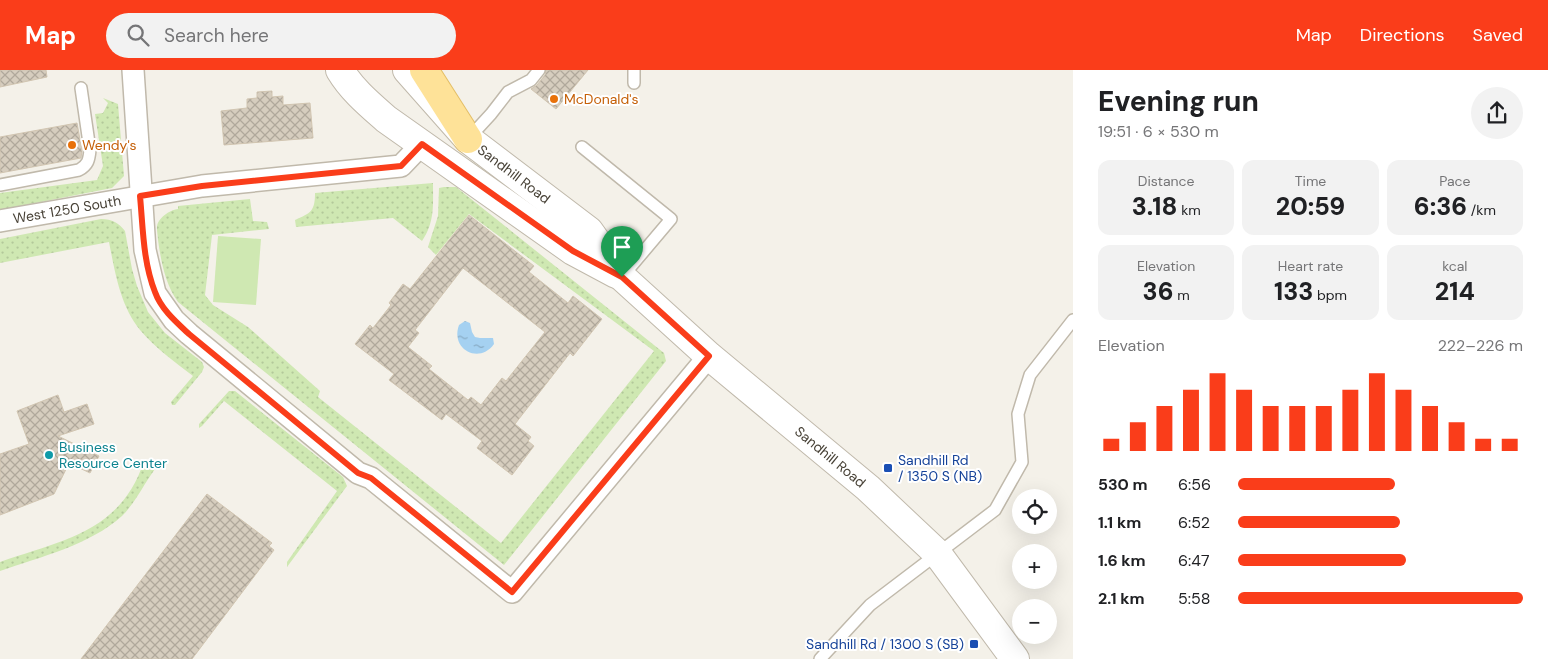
<!DOCTYPE html>
<meta charset="utf-8">
<style>
body{margin:0;font-family:"DM Sans",sans-serif;background:#f2f2f2;color:#202124;height:100vh;display:flex;flex-direction:column;font-size:19px;white-space:nowrap}
*{box-sizing:border-box;margin:0}
p{font-size:16px;color:#757577}
.icon{flex:none;width:28px;height:28px;fill:none;stroke:currentColor;stroke-width:2;stroke-linecap:round;stroke-linejoin:round}
.map{position:relative;flex:1;overflow:hidden}
.side{display:flex;flex-direction:column;background:#fff;width:475px}
.side>*{flex:none}
.fabs{position:absolute;left:1012px;top:419px;display:grid;gap:10px}
.fabs a{display:grid;place-items:center;width:45px;height:45px;border-radius:50%;background:#fff;box-shadow:0 5px 20px #0002;font-size:25px}
.pin{position:absolute;display:grid;place-items:center;width:42px;height:42px;color:#fff;margin:-51px -21px;border-radius:50% 50% 50% 0;rotate:-45deg;box-shadow:0 0 5px #0007}
.pin .icon{rotate:45deg}
.round{display:grid;place-items:center;flex:none;width:52px;height:52px;border-radius:26px;background:#f2f2f2}
.head{display:flex;align-items:center;justify-content:space-between;height:85px;padding:0 25px}
h1{font-size:28px;font-weight:800;line-height:38px}
.metrics{display:grid;grid-template-columns:repeat(3,1fr);gap:8px;height:85px;padding:5px 25px}
.metrics div{display:grid;align-content:center;border-radius:12px;background:#f2f2f2;text-align:center}
.metrics b{font-size:25px;font-weight:800}
.metrics small{font-size:14px;font-weight:400}
.metrics p{font-size:14px}
.chart{height:140px;padding:10px 25px}
.chart p{display:flex;justify-content:space-between}
.chart svg{width:100%;height:90px;margin-top:5px;stroke:#fa3d1a;stroke-width:6}
ul{padding:0 25px;list-style:none;font-size:16px}
li{display:grid;grid-template-columns:80px 60px 1fr;align-items:center;height:38px}
li i{height:12px;border-radius:6px;background:#fa3d1a}
header{display:flex;align-items:center;gap:30px;box-sizing:border-box;height:70px;padding:0 25px;background:#fa3d1a;color:#fff}
header strong{font-size:24px}
nav{display:flex;gap:28px;margin-inline-start:auto;font-size:18px}
.search{width:350px;height:45px;background:#f2f2f2;display:flex;align-items:center;gap:12px;box-sizing:border-box;padding:0 18px;border-radius:28px;color:#757577;font-size:19px}
main{display:flex;flex:1;min-height:0}
.map>svg:first-child{display:block}
.grass{fill:url(#grass-dots)}
.pitch{fill:#cfe8b2}
.water{fill:url(#water-ripples)}
.building{fill:url(#building-cross-hatch);stroke:#d1c5b1;fill-rule:evenodd}
.lines{fill:none;stroke-linecap:round;stroke-linejoin:round}
.service-casing{stroke:#c0b9ab;stroke-width:14}
.minor-casing{stroke:#c0b9ab;stroke-width:24}
.tertiary-casing{stroke:#c0b9ab;stroke-width:30}
.primary-casing{stroke:#e4bf67;stroke-width:30}
.service{stroke:#fff;stroke-width:11}
.minor{stroke:#fff;stroke-width:21}
.tertiary{stroke:#fff;stroke-width:28}
.primary{stroke:#fee298;stroke-width:28}
.route-casing{stroke:#fff;stroke-width:10}
.route{stroke:#fa3d1a;stroke-width:6}
.food-dot{fill:#e8710a;stroke:#fff;stroke-width:2}
.culture-dot{fill:#0f9aa8;stroke:#fff;stroke-width:2}
.transit-dot{fill:#1a4fb4;stroke:#fff;stroke-width:2}
.labels{text-anchor:middle;dominant-baseline:central;stroke-width:4;stroke-linejoin:round;paint-order:stroke}
.food-label{font-size:14px;fill:#c56008;stroke:#fff;text-anchor:start}
.street-label{font-size:14px;fill:#484237;stroke:#fff}
.culture-label{font-size:14px;fill:#0d838f;stroke:#fff;text-anchor:start}
.transit-label{font-size:14px;fill:#164399;stroke:#fff;text-anchor:start}
</style>
<header>
<strong>Map</strong>
<div class="search"><svg class="icon" aria-label="search" viewBox="0 0 24 24"><circle cx="10" cy="10" r="6"/><path d="M15 15l6 6"/></svg>Search here</div>
<nav><a>Map</a><a>Directions</a><a>Saved</a></nav>
</header>
<main>
<div class="map">
<svg width="1073" height="589" viewBox="0 0 1073 589">
<defs>
<pattern id="grass-dots" width="8" height="8" patternUnits="userSpaceOnUse" patternTransform="scale(1.25)"><rect width="8" height="8" fill="#cfe8b2"/><path d="M2 2h.1M6 6h.1" fill="none" stroke="#b3c89a" stroke-width="1.8" stroke-linecap="round"/></pattern>
<pattern id="water-ripples" width="26" height="14" patternUnits="userSpaceOnUse" patternTransform="scale(1.25)"><rect width="26" height="14" fill="#a5d1f1"/><path d="M2 4q2-2 4 0t4 0M15 11q2-2 4 0t4 0" fill="none" stroke="#88abc4"/></pattern>
<pattern id="building-cross-hatch" width="8" height="8" patternUnits="userSpaceOnUse" patternTransform="scale(1.25)"><rect width="8" height="8" fill="#d6cdbe"/><path d="M0 0l8 8M0 8l8-8" fill="none" stroke="#b0a89b"/></pattern>
</defs>
<rect width="100%" height="100%" fill="#f4f1e9"/>
<g class="grass">
<polygon points="103,28 118,34 124,106 112,118 0,140 0,123 97,110 103,96 95,44 103,43 108,33"/>
<path d="M433,113C433,135 435,152 422,171L393,148L296,157L295,150C311,143 315,141 315,123Z"/>
<path d="M444,117H456L664,283L666,291L504,495L178,232C165,214 161,191 158,170C158,163 155,157 159,151C164,144 171,140 178,139V136L250,129L253,151L267,152L269,159L212,165L205,225L213,235L248,257L320,321L318,327L501,473L654,281L469,144L436,185L428,177L438,146L439,118Z"/>
<path d="M101,149C112,149 119,153 125,161L132,199L137,216L148,242L165,263L202,292L204,297L202,302L175,335H172L171,332L193,306C175,292 155,278 140,260C120,235 115,202 109,172L0,193V169Z"/>
<polygon points="229,321 235,321 343,407 347,416 287,497 287,492 337,421 224,331 202,356 199,358 199,354"/>
<path d="M144,391L155,399C144,414 135,433 122,446C90,475 40,487 0,501V492C63,470 121,462 144,391Z"/>
</g>
<polygon class="pitch" points="218,166 261,169 256,235 213,232"/>
<path class="water" d="M465,251L470,253L472,262L475,267L480,268H493L494,274C479,295 450,279 459,255Z"/>
<g class="building">
<polygon points="0,0 46,0 47,7 0,17"/>
<polygon points="546,0 588,0 556,39 531,19 537,15 545,5"/>
<polygon points="272,21 272,27 283,26 283,35 310,33 313,68 224,75 221,41 247,38 247,29 257,28 257,22"/>
<polygon points="77,53 82,81 81,88 0,103 0,67"/>
<path d="M469,145L534,196L529,202L568,233L573,226L602,249L573,286L570,283L515,354L531,367L528,371L534,376L512,405L477,378L482,371L446,344L442,350L389,310L394,304L355,274L370,255L373,258L391,235L389,233L403,214L410,219ZM463,198L545,262L506,311L502,308L481,335L471,327L468,330L429,299L432,296L408,277L419,263L415,260Z"/>
<polygon points="58,325 64,342 87,334 94,354 58,366 99,386 90,403 69,393 54,424 0,445 0,384 29,374 17,341"/>
<polygon points="207,424 272,473 269,476 274,480 192,589 81,589"/>
</g>
<g class="lines">
<g class="service-casing">
<g id="service">
<polyline points="634,0 634,13"/>
<polyline points="468,69 491,44 508,22 531,10 539,0"/>
<polyline points="582,77 671,149 622,207"/>
<path d="M0,115L79,100C88,95 89,90 90,80L81,18"/>
<polyline points="820,589 870,535 995,440 1022,392 1018,344 1030,305 1073,250"/>
</g>
</g>
<g class="minor-casing">
<g id="minor">
<polyline points="133,0 145,180 155,223 174,250 189,264 358,403 371,408 512,522 709,286"/>
<path id="s1" d="M0,151L202,116L401,96L422,74"/>
</g>
</g>
<g class="tertiary-casing">
<g id="tertiary">
<path d="M340,0C352,20 369,34 386,49L573,181L616,204"/>
<path id="s2" d="M407,0L468,69L589,161L622,207L709,286L868,418L937,483L1015,589"/>
</g>
</g>
<g class="primary-casing">
<polyline id="primary" points="424,0 468,69"/>
</g>
<use href="#service" class="service"/>
<use href="#minor" class="minor"/>
<use href="#tertiary" class="tertiary"/>
<use href="#primary" class="primary"/>
</g>
<g class="lines">
<g class="route-casing">
<path id="route" d="M422,74L573,181L622,207L709,286L512,522L371,408L358,403L189,264C176,252 161,239 155,222C143,192 143,158 140,126L202,116L401,96Z"/>
</g>
<use href="#route" class="route"/>
</g>
<g class="food-dot">
<circle cx="554" cy="29" r="5"/>
<circle cx="72" cy="75" r="5"/>
</g>
<circle class="culture-dot" cx="49" cy="385" r="5"/>
<g class="transit-dot">
<rect x="883" y="393" width="10" height="10" rx="2.5"/>
<rect x="969" y="569" width="10" height="10" rx="2.5"/>
</g>
<g class="labels">
<g class="food-label">
<text x="564" y="29">McDonald's</text>
<text x="82" y="75">Wendy's</text>
</g>
<g class="street-label">
<text stroke="none"><textPath href="#s2" startOffset="150">Sandhill Road</textPath></text>
<text stroke="none"><textPath href="#s1" startOffset="68">West 1250 South</textPath></text>
<text stroke="none"><textPath href="#s2" startOffset="576">Sandhill Road</textPath></text>
</g>
<g class="culture-label">
<text x="59" y="377">Business<tspan x="59" dy="16">Resource Center</tspan></text>
</g>
<g class="transit-label">
<text x="898" y="390">Sandhill Rd<tspan x="898" dy="16">/ 1350 S (NB)</tspan></text>
<text x="964" y="574" text-anchor="end">Sandhill Rd / 1300 S (SB)</text>
</g>
</g>
</svg>
<div class="fabs">
<a><svg class="icon" aria-label="locate" viewBox="0 0 24 24"><circle cx="12" cy="12" r="6"/><path d="M12 2v4M12 18v4M2 12h4M18 12h4"/></svg></a>
<a>+</a>
<a>−</a>
</div>
<div class="pin" style="left:622px;top:207px;background:#1e9e55"><svg class="icon" aria-label="arrive" viewBox="0 0 24 24"><path d="M6 21V4h12l-3 4 3 4H6"/></svg></div>
</div>
<section class="side">
<div class="head"><div><h1>Evening run</h1><p>19:51 · 6 × 530 m</p></div><a class="round"><svg class="icon" aria-label="share" viewBox="0 0 24 24"><path d="M12 15V3M7 8l5-5 5 5M5 13v7h14v-7"/></svg></a></div>
<div class="metrics">
<div><p>Distance</p><b>3.18<small> km</small></b></div>
<div><p>Time</p><b>20:59</b></div>
<div><p>Pace</p><b>6:36<small> /km</small></b></div>
</div>
<div class="metrics">
<div><p>Elevation</p><b>36<small> m</small></b></div>
<div><p>Heart rate</p><b>133<small> bpm</small></b></div>
<div><p>kcal</p><b>214</b></div>
</div>
<div class="chart"><p><span>Elevation</span>222–226 m</p>
<svg viewBox="0 0 160 44" preserveAspectRatio="none"><path d="M5 44V38M15 44V30M25 44V22M35 44V14M45 44V6M55 44V14M65 44V22M75 44V22M85 44V22M95 44V14M105 44V6M115 44V14M125 44V22M135 44V30M145 44V38M155 44V38"/></svg>
</div>
<ul>
<li><b>530 m</b>6:56<i style="width:55%"></i></li>
<li><b>1.1 km</b>6:52<i style="width:57%"></i></li>
<li><b>1.6 km</b>6:47<i style="width:59%"></i></li>
<li><b>2.1 km</b>5:58<i style="width:100%"></i></li>
</ul>
</section>
</main>
